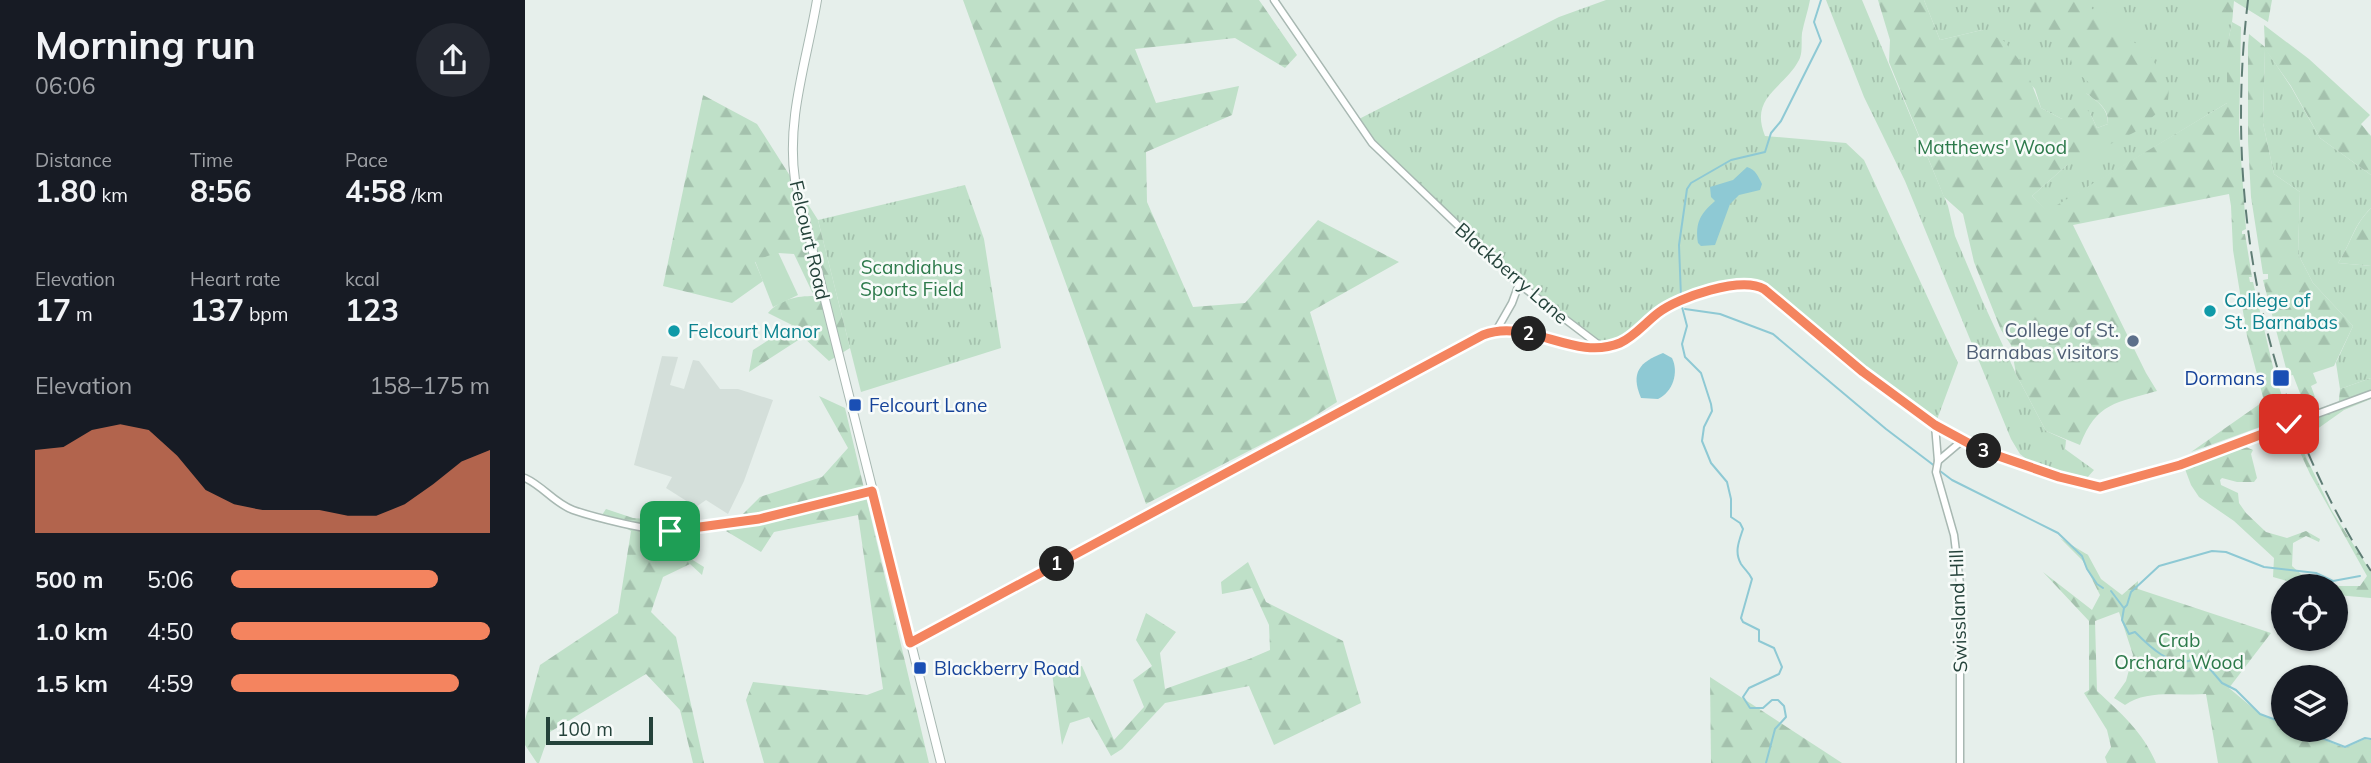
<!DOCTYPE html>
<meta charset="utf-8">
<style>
body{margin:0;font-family:Mulish,sans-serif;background:#242831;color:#f1f3f6;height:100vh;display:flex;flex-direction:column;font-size:26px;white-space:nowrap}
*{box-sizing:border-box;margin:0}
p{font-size:23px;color:#9ea1a6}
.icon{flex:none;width:38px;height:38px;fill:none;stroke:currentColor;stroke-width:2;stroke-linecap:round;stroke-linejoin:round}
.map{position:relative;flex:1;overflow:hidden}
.details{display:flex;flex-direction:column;background:#171b24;width:525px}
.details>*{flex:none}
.tools{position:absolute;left:1746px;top:574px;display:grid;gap:14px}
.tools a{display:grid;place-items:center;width:77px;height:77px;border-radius:50%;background:#171b24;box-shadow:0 2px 5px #0004;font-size:35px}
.scale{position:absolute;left:21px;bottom:18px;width:107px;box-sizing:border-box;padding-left:7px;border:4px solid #24423a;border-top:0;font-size:19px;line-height:24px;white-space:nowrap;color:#24423a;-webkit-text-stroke:5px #f7fbf9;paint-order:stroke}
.pin{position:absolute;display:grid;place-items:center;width:60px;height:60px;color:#fff;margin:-30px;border-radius:14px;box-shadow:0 4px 10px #0006}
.km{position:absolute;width:35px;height:35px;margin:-18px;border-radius:50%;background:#222;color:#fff;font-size:19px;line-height:35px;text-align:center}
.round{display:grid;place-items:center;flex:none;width:74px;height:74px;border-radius:37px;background:#242831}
.head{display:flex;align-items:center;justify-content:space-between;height:119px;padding:0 35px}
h1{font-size:38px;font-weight:700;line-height:52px}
.metrics{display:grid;grid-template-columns:repeat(3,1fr);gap:10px;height:119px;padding:7px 35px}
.metrics div{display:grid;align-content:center}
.metrics b{font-size:30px;font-weight:700}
.metrics small{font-size:19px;font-weight:400}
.metrics p{font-size:19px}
.chart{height:196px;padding:14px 35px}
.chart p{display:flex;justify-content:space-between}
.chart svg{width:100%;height:126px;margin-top:7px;fill:#f4845f;opacity:.7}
ul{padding:0 35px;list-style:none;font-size:23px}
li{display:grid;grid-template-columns:112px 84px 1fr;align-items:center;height:52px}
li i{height:18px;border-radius:9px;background:#f4845f}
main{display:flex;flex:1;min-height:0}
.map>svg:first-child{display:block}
.built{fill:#d4dfda}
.grass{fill:url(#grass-tufts)}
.forest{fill:url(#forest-firs)}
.pitch{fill:#bfe0c8}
.water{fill:#8ec9d4}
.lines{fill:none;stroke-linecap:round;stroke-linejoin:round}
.stream{stroke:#8ec9d4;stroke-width:2}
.minor-casing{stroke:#a8b8b2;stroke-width:9}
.tertiary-casing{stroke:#a8b8b2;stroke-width:10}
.minor{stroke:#fff;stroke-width:6}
.tertiary{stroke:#fff;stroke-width:8}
.rail{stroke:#5f7d75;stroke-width:2;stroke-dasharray:14 7;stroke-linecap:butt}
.minor-bridge-casing{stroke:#a8b8b2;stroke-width:9;stroke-linecap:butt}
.minor-bridge{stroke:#fff;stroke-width:6}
.route-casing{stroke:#fff;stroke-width:14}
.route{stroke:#f4845f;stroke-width:9}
.culture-dot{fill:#0f9aa8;stroke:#f7fbf9;stroke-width:2.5}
.service-dot{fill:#5c6f8a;stroke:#f7fbf9;stroke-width:2.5}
.transit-dot{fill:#1a4fb4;stroke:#f7fbf9;stroke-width:2.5}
.labels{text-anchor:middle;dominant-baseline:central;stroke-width:5;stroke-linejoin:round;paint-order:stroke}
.park-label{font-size:19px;fill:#2d7a4b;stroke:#f7fbf9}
.street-label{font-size:19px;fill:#24423a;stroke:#f7fbf9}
.culture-label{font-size:19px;fill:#0d838f;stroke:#f7fbf9;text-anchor:start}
.service-label{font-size:19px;fill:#4e5e75;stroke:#f7fbf9;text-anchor:end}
.transit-label{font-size:19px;fill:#164399;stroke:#f7fbf9;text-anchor:start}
</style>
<main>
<section class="details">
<div class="head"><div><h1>Morning run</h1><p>06:06</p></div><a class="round"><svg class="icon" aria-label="share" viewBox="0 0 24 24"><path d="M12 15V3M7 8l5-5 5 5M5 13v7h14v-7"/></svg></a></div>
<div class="metrics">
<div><p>Distance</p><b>1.80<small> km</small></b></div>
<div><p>Time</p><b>8:56</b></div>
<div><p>Pace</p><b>4:58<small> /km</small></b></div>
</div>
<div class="metrics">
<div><p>Elevation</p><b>17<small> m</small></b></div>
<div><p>Heart rate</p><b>137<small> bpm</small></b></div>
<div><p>kcal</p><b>123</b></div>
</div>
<div class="chart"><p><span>Elevation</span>158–175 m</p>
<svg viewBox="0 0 160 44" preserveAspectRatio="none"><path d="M0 44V15L10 14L20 8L30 6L40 8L50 17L60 29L70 34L80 36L90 36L100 36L110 38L120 38L130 34L140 27L150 19L160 15V44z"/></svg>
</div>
<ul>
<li><b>500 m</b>5:06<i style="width:80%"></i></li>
<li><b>1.0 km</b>4:50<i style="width:100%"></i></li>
<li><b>1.5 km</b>4:59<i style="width:88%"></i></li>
</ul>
</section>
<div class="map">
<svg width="1846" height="763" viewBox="0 0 1846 763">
<defs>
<pattern id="grass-tufts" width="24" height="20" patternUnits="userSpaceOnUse" patternTransform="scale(1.75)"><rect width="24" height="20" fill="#bfe0c8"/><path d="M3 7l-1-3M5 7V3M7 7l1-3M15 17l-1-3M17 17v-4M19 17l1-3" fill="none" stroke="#a4c1ad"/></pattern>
<pattern id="forest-firs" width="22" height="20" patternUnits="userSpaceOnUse" patternTransform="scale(1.75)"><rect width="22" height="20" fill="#bfe0c8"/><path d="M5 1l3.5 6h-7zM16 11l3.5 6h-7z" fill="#a4c1ad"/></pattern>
</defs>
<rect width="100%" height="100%" fill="#e6efeb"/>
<polygon class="built" points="137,356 153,357 145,385 159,389 168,360 174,361 195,389 213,389 248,400 219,481 203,514 181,500 171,507 141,488 147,477 109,465"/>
<g class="grass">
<path d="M1081,0H1285C1283,11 1279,22 1277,33C1276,41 1278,53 1274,60C1259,89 1224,96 1240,136L1321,143L1339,160L1433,363L1410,425L1338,372L1239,289L1220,284L1153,302L1112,331L1078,348L994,284L847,143L832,120L1034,17Z"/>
<polygon points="1301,0 1337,0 1423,206 1430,236 1457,300 1491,374 1521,431 1541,440 1540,449 1569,470 1561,479 1504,461 1495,454 1486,439 1380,181 1339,97"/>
<path d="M1399,0H1708L1707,22L1702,47V103L1522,212L1507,196L1541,166L1613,111L1561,93C1573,102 1583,108 1583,124L1572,128L1565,113L1537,119L1516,108L1510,89L1457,30L1415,40Z"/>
<path d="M1740,48L1766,87L1795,138L1846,175V208C1827,227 1827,242 1813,263L1846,266V378L1815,389L1811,363L1828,326L1788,283L1773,254L1775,192L1749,174L1738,123Z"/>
<polygon points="440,185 459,239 476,348 336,392 293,220"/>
</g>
<g class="forest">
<polygon points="438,0 734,0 772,55 760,68 710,38 610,49 631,103 714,86 707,115 621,152 622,202 668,307 720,303 793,220 874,262 785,312 812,402 782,421 621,504"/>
<path d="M1353,0H1399L1415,40L1457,30L1479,41L1500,67L1516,108L1537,119L1556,102L1565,113L1572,128L1583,124C1584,108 1573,102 1561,93L1568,86C1558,77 1544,68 1546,54L1535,43L1531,33L1507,22L1503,0H1562L1567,9L1582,13L1599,36L1623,51L1644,89L1643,100L1639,107L1610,132L1541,166L1507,196L1522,211L1702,103V47L1707,22L1687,21L1671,0H1747L1743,22L1709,1L1707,22L1716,27L1714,130L1721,229L1717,231V234H1720L1727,277H1724L1725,282H1728L1749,371L1746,372L1747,375H1750L1759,402L1757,419L1666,452L1739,401L1722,336L1708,250L1706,206L1704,194L1548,225L1621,373L1632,391C1591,403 1572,402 1555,445L1521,431L1491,374L1486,345L1476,330L1449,262L1438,214L1419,197L1364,62L1365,40Z"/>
<polygon points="1739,25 1784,59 1845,115 1836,124 1846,136 1846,175 1795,138 1766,86 1740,49 1738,123 1749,174 1775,192 1773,254 1788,283 1828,326 1809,366 1788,373 1792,383 1786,386 1790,397 1778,401 1768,375 1763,376 1738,280 1743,279 1743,274 1738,274 1726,197 1723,141 1723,46 1724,34 1740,47"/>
<path d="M178,95L232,124L293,220L325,348L304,361L278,337L224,372L228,350L267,325L243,313C255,299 272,296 289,296L269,254L253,253L230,262L238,281L207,303L138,286Z"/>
<path d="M1846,208V266L1813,263C1826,244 1828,226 1846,208Z"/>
<polygon points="1846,378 1846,399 1819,410 1788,432 1784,422 1813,410 1815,389"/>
<polygon points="294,396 320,408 404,763 239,763 221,700 228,682 342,695 358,689 333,515 249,532 236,552 201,531 235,497 297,477 323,448"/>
<polygon points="1770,434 1807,511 1846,572 1846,598 1811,595 1811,586 1835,586 1842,576 1785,474 1767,435"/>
<polygon points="1721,447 1728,450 1726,454 1732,478 1729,482 1712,482 1697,478 1695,480 1696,485 1713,493 1714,503 1721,513 1741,532 1762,538 1781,531 1795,539 1794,542 1781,536 1768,543 1767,566 1777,575 1805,586 1780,586 1748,577 1749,558 1709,521 1674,497 1666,485 1660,469"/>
<polygon points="81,509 108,518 149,521 138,537 145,546 179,567 177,575 165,564 138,577 126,612 151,637 179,763 168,763 155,710 121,674 25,732 14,763 12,763 0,745 0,720 15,665 93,613 106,531 77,515"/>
<path d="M1535,538L1563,555L1576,579L1597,595L1613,581V589L1746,633L1704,688L1735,714L1759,724V730H1774L1820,748L1840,739L1846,740V763H1693L1681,694C1655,696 1621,689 1600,705L1589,698L1601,681L1608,655L1594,612L1570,621L1572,691C1596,713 1618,732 1631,763H1582L1580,757L1586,747L1582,730L1559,693L1564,690V621L1518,572L1567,610L1575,595L1558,561Z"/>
<polygon points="723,562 741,602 818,641 836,703 749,745 724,686 640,703 597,749 586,756 564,717 545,723 537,745 527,673 557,666 589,740 619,707 608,680 627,666 611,640 621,613 651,632 635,653 640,689 724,659 745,650 744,625 727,588 697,594 696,582"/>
<polygon points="1185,677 1317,763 1186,763"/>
</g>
<polygon class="pitch" points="253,252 273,295 248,307 230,261"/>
<g class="water">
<path d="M1222,167C1231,170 1233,176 1237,184L1235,190L1214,195L1205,204L1190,245L1176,246L1173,243C1170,223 1175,214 1190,201L1186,197L1185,187L1208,180Z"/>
<path d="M1138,353L1147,358C1154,372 1148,392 1133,399L1116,398C1105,372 1115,362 1138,353Z"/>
</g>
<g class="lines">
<g class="stream">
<polyline points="1156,297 1154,245 1162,189 1166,183 1206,160 1240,152 1246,133 1256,121 1296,41 1289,22 1296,0"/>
<path d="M1156,303L1162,326L1157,344L1160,357L1176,373L1186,404L1187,411L1179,427L1177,441L1186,463L1202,482L1206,499V517L1215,523L1218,529C1214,541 1209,552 1216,564C1220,570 1224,572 1227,579L1216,618L1218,622L1234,630V641L1249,648L1257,667L1254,674L1224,688L1218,697L1225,708H1238L1247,700H1253L1259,706L1261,717L1250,729L1241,763"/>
<polyline points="1160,309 1195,314 1248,334 1361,429 1411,467"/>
<polyline points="1415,471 1427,480 1533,533 1557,556 1562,569 1572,584 1578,588"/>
<polyline points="1586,591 1598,607"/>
<path d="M1759,723L1735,714L1711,690L1697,683L1685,669L1671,667L1667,660C1646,668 1624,646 1610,632L1604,634L1597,620L1599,608L1602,605L1606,592L1634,566L1687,551L1701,552L1739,567L1791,573L1808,581L1835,576"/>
<polyline points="1776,730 1820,747 1840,738 1846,739"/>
</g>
<g class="minor-casing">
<g id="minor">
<path d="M749,0L847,143L994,284L1078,348C1106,341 1115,325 1137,310C1158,296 1216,276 1239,289L1338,372L1410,425L1456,450L1534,477L1575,487L1655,465L1764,424"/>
<polyline points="971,331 987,303 994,284"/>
<polyline points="1781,418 1846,394"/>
<polyline points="1410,425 1413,461 1411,472 1429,535 1435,584 1435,763"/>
<polyline points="1413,461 1439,439"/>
<path d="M0,478C18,486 29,503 48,510C68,517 128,532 148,531C215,526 281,507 347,491"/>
<path d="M385,643L958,335C997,320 1038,351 1078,348"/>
</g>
</g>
<g class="tertiary-casing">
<path id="tertiary" d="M292,0C282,60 261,119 270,180L416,763"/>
</g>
<use href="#minor" class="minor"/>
<use href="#tertiary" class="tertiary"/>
<path class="rail" d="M1723,0C1699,200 1736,401 1846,571"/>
<g class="minor-bridge-casing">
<polyline id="minor-bridge" points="1764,424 1781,418"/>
</g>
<use href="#minor-bridge" class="minor-bridge"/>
</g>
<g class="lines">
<g class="route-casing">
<path id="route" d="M145,531L234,519L347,491L385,643L958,335C1003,317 1049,362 1095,343C1109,337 1120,323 1133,313C1154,297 1216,276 1239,289L1338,372L1410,425L1456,450L1534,477L1575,487L1655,465L1764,424"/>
</g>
<use href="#route" class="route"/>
</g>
<g class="culture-dot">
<circle cx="1685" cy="311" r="7"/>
<circle cx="149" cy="331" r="7"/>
</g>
<circle class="service-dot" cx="1608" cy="341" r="7"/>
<g class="transit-dot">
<rect x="1747" y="369" width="18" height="18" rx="3.5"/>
<rect x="323" y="398" width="14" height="14" rx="3.5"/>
<rect x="388" y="661" width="14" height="14" rx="3.5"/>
</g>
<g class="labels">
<g class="park-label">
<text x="1467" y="147">Matthews' Wood</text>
<text x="387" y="267">Scandiahus<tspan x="387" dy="22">Sports Field</tspan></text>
<text x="1654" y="640">Crab<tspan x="1654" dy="22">Orchard Wood</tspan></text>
</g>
<g class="street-label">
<text transform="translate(285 240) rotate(77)">Felcourt Road</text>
<text transform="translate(987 273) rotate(41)">Blackberry Lane</text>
<text transform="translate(1433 611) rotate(-92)">Swissland Hill</text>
</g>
<g class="culture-label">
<text x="1699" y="300">College of<tspan x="1699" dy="22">St. Barnabas</tspan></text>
<text x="163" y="331">Felcourt Manor</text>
</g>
<g class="service-label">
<text x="1594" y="330">College of St.<tspan x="1594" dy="22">Barnabas visitors</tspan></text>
</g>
<g class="transit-label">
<text x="1740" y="378" text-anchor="end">Dormans</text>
<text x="344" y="405">Felcourt Lane</text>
<text x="409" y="668">Blackberry Road</text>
</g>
</g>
</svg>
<div class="tools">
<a><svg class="icon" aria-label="locate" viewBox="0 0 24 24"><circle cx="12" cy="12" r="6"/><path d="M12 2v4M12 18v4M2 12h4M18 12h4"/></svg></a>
<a><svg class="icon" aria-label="layers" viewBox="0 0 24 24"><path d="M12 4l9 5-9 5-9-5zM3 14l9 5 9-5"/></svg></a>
</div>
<div class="scale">100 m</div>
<div class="pin" style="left:145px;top:531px;background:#1e9e55"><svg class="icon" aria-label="arrive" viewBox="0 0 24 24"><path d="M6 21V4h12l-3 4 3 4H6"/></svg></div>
<div class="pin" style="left:1764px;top:424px;background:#d93025"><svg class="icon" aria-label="check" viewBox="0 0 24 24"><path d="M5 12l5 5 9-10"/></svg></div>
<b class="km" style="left:532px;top:564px">1</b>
<b class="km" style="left:1004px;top:334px">2</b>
<b class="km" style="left:1459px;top:451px">3</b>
</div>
</main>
